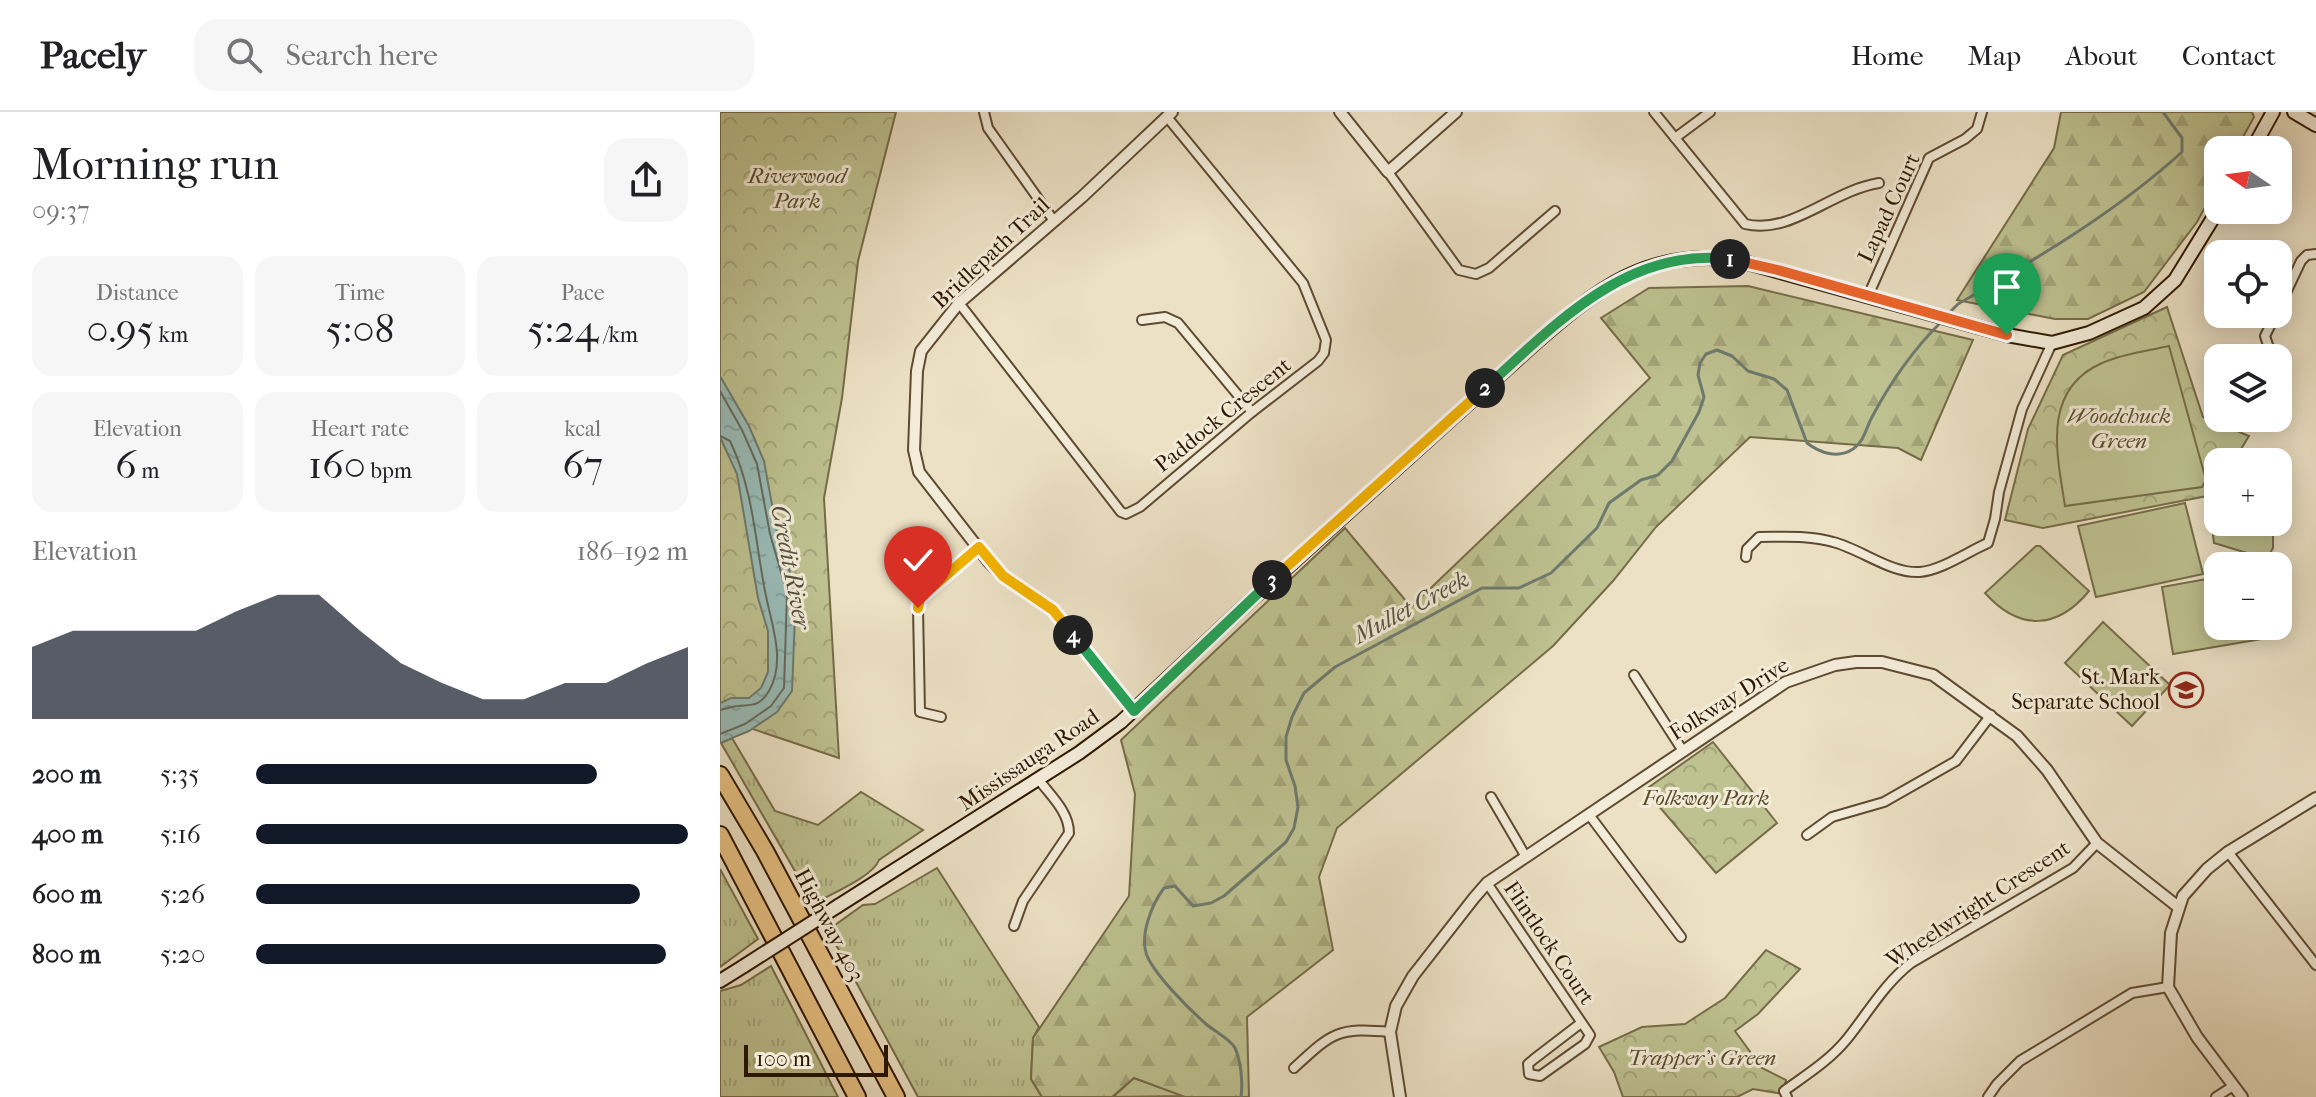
<!DOCTYPE html>
<meta charset="utf-8">
<style>
body{margin:0;font-family:"IM FELL French Canon",serif;background:#f6f6f6;color:#202124;height:100vh;display:flex;flex-direction:column;font-size:30px;white-space:nowrap}
*{box-sizing:border-box;margin:0}
p{font-size:26px;color:#757577}
.icon{flex:none;width:44px;height:44px;fill:none;stroke:currentColor;stroke-width:2;stroke-linecap:round;stroke-linejoin:round}
.map{position:relative;flex:1;overflow:hidden}
.drawer{display:flex;flex-direction:column;background:#fff;width:720px}
.drawer>*{flex:none}
.needle{width:52px;rotate:283deg}
.tools{position:absolute;left:1484px;top:24px;display:grid;gap:16px}
.tools a{display:grid;place-items:center;width:88px;height:88px;border-radius:16px;background:#fff;box-shadow:0 4px 20px #0003;font-size:40px}
.scale{position:absolute;left:24px;bottom:20px;width:144px;box-sizing:border-box;padding-left:8px;border:4px solid #2e1800;border-top:0;font-size:22px;line-height:28px;white-space:nowrap;color:#2e1800;-webkit-text-stroke:6px #f3ecd9;paint-order:stroke}
.pin{position:absolute;display:grid;place-items:center;width:68px;height:68px;color:#fff;margin:-82px -34px;border-radius:50% 50% 50% 0;rotate:-45deg;box-shadow:0 0 8px #0007}
.pin .icon{rotate:45deg}
.km{position:absolute;width:40px;height:40px;margin:-20px;border-radius:50%;background:#222;color:#fff;font-size:22px;line-height:40px;text-align:center}
.round{display:grid;place-items:center;flex:none;width:84px;height:84px;border-radius:24px;background:#f6f6f6}
.overview{display:flex;align-items:center;justify-content:space-between;height:136px;padding:0 32px}
h1{font-size:44px;font-weight:600;line-height:60px}
.stats{display:grid;grid-template-columns:repeat(3,1fr);gap:12px;height:136px;padding:8px 32px}
.stats div{display:grid;align-content:center;border-radius:20px;background:#f6f6f6;text-align:center}
.stats b{font-size:40px;font-weight:600}
.stats small{font-size:22px;font-weight:400}
.stats p{font-size:22px}
.chart{height:224px;padding:16px 32px}
.chart p{display:flex;justify-content:space-between}
.chart svg{width:100%;height:144px;margin-top:8px;fill:#111827;opacity:.7}
ul{padding:0 32px;list-style:none;font-size:26px}
li{display:grid;grid-template-columns:128px 96px 1fr;align-items:center;height:60px}
li i{height:20px;border-radius:10px;background:#111827}
header{display:flex;align-items:center;gap:48px;box-sizing:border-box;height:112px;padding:0 40px;background:#fff;border-bottom:2px solid #e0e0e0}
header strong{font-size:38px}
nav{display:flex;gap:44px;margin-inline-start:auto;font-size:28px}
.search{width:560px;height:72px;background:#f6f6f6;display:flex;align-items:center;gap:20px;box-sizing:border-box;padding:0 28px;border-radius:24px;color:#757577;font-size:30px}
main{display:flex;flex:1;min-height:0}
.map>svg:first-child{display:block}
.grass{fill:url(#grass-tufts);stroke:#766c48;stroke-width:2}
.forest{fill:url(#forest-firs);stroke:#766c48;stroke-width:2}
.park{fill:url(#park-crowns);stroke:#766c48;stroke-width:2}
.garden{fill:#bec190;stroke:#766c48;stroke-width:2}
.water{fill:url(#water-ripples);stroke:#6e7a6e;stroke-width:2}
.lines{fill:none;stroke-linecap:round;stroke-linejoin:round}
.shore{stroke:#646a5c;stroke-width:2}
.stream{stroke:#6e7a6e;stroke-width:3}
.minor-casing{stroke:#5e4a31;stroke-width:12}
.tertiary-casing{stroke:#5e4a31;stroke-width:14}
.secondary-casing{stroke:#2e1800;stroke-width:16}
.motorway-casing{stroke:#2e1800;stroke-width:20}
.minor{stroke:#f3ecd9;stroke-width:8}
.tertiary{stroke:#f3ecd9;stroke-width:10}
.secondary{stroke:#f3ecd9;stroke-width:12}
.motorway{stroke:#e6c082;stroke-width:16}
.secondary-bridge-casing{stroke:#2e1800;stroke-width:16;stroke-linecap:butt}
.secondary-bridge{stroke:#f3ecd9;stroke-width:12}
.split-1-casing{stroke:#fff;stroke-width:16}
.split-2-casing{stroke:#fff;stroke-width:16}
.split-3-casing{stroke:#fff;stroke-width:16}
.split-4-casing{stroke:#fff;stroke-width:16}
.split-5-casing{stroke:#fff;stroke-width:16}
.split-1{stroke:#f0652b;stroke-width:10}
.split-2{stroke:#22a559;stroke-width:10}
.split-3{stroke:#f5b400;stroke-width:10}
.split-4{stroke:#22a559;stroke-width:10}
.split-5{stroke:#f5b400;stroke-width:10}
.labels{text-anchor:middle;dominant-baseline:central;stroke-width:6;stroke-linejoin:round;paint-order:stroke}
.park-label{font-size:22px;font-style:italic;fill:#594b2b;stroke:#f3ecd9}
.street-label{font-size:22px;fill:#2e1800;stroke:#f3ecd9}
.poi-label{font-size:22px;fill:#2e1800;stroke:#f3ecd9;text-anchor:end}
.water-label{font-size:24px;font-style:italic;fill:#535140;stroke:#f3ecd9}
</style>
<header>
<strong>Pacely</strong>
<div class="search"><svg class="icon" aria-label="search" viewBox="0 0 24 24"><circle cx="10" cy="10" r="6"/><path d="M15 15l6 6"/></svg>Search here</div>
<nav><a>Home</a><a>Map</a><a>About</a><a>Contact</a></nav>
</header>
<main>
<section class="drawer">
<div class="overview"><div><h1>Morning run</h1><p>09:37</p></div><a class="round"><svg class="icon" aria-label="share" viewBox="0 0 24 24"><path d="M12 15V3M7 8l5-5 5 5M5 13v7h14v-7"/></svg></a></div>
<div class="stats">
<div><p>Distance</p><b>0.95<small> km</small></b></div>
<div><p>Time</p><b>5:08</b></div>
<div><p>Pace</p><b>5:24<small> /km</small></b></div>
</div>
<div class="stats">
<div><p>Elevation</p><b>6<small> m</small></b></div>
<div><p>Heart rate</p><b>160<small> bpm</small></b></div>
<div><p>kcal</p><b>67</b></div>
</div>
<div class="chart"><p><span>Elevation</span>186–192 m</p>
<svg viewBox="0 0 160 44" preserveAspectRatio="none"><path d="M0 44V22L10 17L20 17L30 17L40 17L50 11L60 6L70 6L80 17L90 27L100 33L110 38L120 38L130 33L140 33L150 27L160 22V44z"/></svg>
</div>
<ul>
<li><b>200 m</b>5:35<i style="width:79%"></i></li>
<li><b>400 m</b>5:16<i style="width:100%"></i></li>
<li><b>600 m</b>5:26<i style="width:89%"></i></li>
<li><b>800 m</b>5:20<i style="width:95%"></i></li>
</ul>
</section>
<div class="map">
<svg width="1596" height="985" viewBox="0 0 1596 985">
<defs>
<pattern id="grass-tufts" width="24" height="20" patternUnits="userSpaceOnUse" patternTransform="scale(2)"><rect width="24" height="20" fill="#bec190"/><path d="M3 7l-1-3M5 7V3M7 7l1-3M15 17l-1-3M17 17v-4M19 17l1-3" fill="none" stroke="#a4a57a"/></pattern>
<pattern id="forest-firs" width="22" height="20" patternUnits="userSpaceOnUse" patternTransform="scale(2)"><rect width="22" height="20" fill="#bec190"/><path d="M5 1l3.5 6h-7zM16 11l3.5 6h-7z" fill="#a4a57a"/></pattern>
<pattern id="park-crowns" width="20" height="18" patternUnits="userSpaceOnUse" patternTransform="scale(2)"><rect width="20" height="18" fill="#bec190"/><path d="M2 6a3 3 0 1 1 6 0M12 15a3 3 0 1 1 6 0" fill="none" stroke="#a4a57a"/></pattern>
<pattern id="water-ripples" width="26" height="14" patternUnits="userSpaceOnUse" patternTransform="scale(2)"><rect width="26" height="14" fill="#99bcb8"/><path d="M2 4q2-2 4 0t4 0M15 11q2-2 4 0t4 0" fill="none" stroke="#84a19c"/></pattern>
</defs>
<rect width="100%" height="100%" fill="#ece1c5"/>
<filter id="stains"><feTurbulence type="fractalNoise" baseFrequency=".0025" numOctaves="4"/><feColorMatrix values="0 0 0 0 .2 0 0 0 0 .09 0 0 0 0 .02 0 0 0 .5 -.17"/></filter>
<radialGradient id="worn" r=".72"><stop offset=".6" stop-color="#630" stop-opacity="0"/><stop offset="1" stop-color="#630" stop-opacity=".3"/></radialGradient>
<g class="grass">
<path d="M12,626L55,699L98,713L141,680L203,718L159,748C153,765 110,782 94,792L1,631Z"/>
<polygon points="217,756 319,915 313,926 311,967 322,985 198,985 108,818 143,793 155,792"/>
<polygon points="0,757 38,827 0,855"/>
<polygon points="51,854 118,985 0,985 0,879 21,873"/>
<polygon points="414,966 465,984 393,985"/>
</g>
<g class="forest">
<polygon points="1341,0 1532,0 1534,5 1516,38 1498,38 1498,71 1477,110 1424,180 1368,207 1335,207 1237,188 1334,36"/>
<polygon points="1028,174 1253,228 1201,348 1178,336 1030,325 936,415 893,469 833,534 617,716 599,765 613,838 527,905 529,985 465,985 414,966 392,985 322,985 311,967 313,926 409,784 415,682 401,628 625,416 691,495 930,266 881,206 929,176"/>
</g>
<g class="park">
<polygon points="0,0 176,0 138,149 122,286 104,386 119,646 0,606"/>
<polygon points="1447,195 1483,305 1529,324 1513,350 1498,350 1498,374 1492,383 1323,416 1285,408 1308,317 1343,243"/>
<polygon points="993,630 1057,711 996,761 925,678"/>
<polygon points="1046,838 1080,857 1038,902 1015,919 1042,956 1066,968 1063,982 1033,977 1017,985 903,985 894,960 879,935 922,915 965,912 1005,886"/>
</g>
<g class="garden">
<path d="M1449,234L1486,368L1482,375L1345,394C1337,342 1321,278 1382,251C1402,242 1427,239 1449,234Z"/>
<polygon points="1465,391 1483,462 1376,485 1358,414"/>
<polygon points="1499,410 1553,410 1553,436 1547,447 1494,431 1493,423"/>
<path d="M1316,434H1320L1369,479C1337,518 1299,519 1265,481Z"/>
<polygon points="1498,465 1498,514 1546,514 1548,526 1453,542 1442,475"/>
<polygon points="1383,510 1450,573 1412,614 1345,551"/>
</g>
<polygon class="water" points="0,264 29,314 44,349 57,420 76,479 72,579 57,600 29,619 0,631 0,591 11,586 29,586 41,576 48,560 48,519 38,486 17,362 0,325"/>
<g class="lines">
<g class="shore">
<polyline points="0,279 22,318 37,352 50,422 67,481 64,576 51,594 25,612 0,622"/>
<path d="M0,324L10,329C34,379 35,431 46,484C52,514 66,550 49,579C38,598 27,591 12,595C8,596 4,597 0,598"/>
</g>
<g class="stream">
<path d="M1229,201L1238,192C1316,147 1395,101 1462,40V26L1443,0"/>
<path d="M521,985C523,971 521,949 515,936C510,927 494,919 486,912C469,897 438,866 428,846C418,825 432,792 444,776L455,774L473,794L491,791L504,784L566,730L574,716L578,695L575,674L566,648V625L572,605L584,581L615,555L762,476H799L831,461L877,416L889,391L921,368L938,363L952,349L979,300L984,285L978,263L980,251L986,242L997,238L1012,244L1028,259L1054,267L1067,278L1087,331C1100,341 1118,347 1133,337C1144,330 1146,316 1152,305C1170,271 1194,237 1221,210"/>
</g>
<g class="minor-casing">
<g id="minor">
<polyline points="264,0 268,16 334,109"/>
<path d="M934,0L1025,112C1072,123 1110,79 1159,71"/>
<polyline points="955,26 990,0"/>
<polyline points="668,60 739,158 756,162 769,156 835,99"/>
<polyline points="1148,184 1209,46 1245,27 1257,17 1262,0"/>
<polyline points="239,191 401,400 406,402 420,395 532,300 598,249 604,241 606,228 583,171 447,5"/>
<polyline points="1558,198 1581,149 1587,143 1596,142"/>
<polyline points="1556,202 1545,224 1549,236 1558,246"/>
<polyline points="422,208 445,205 458,211 532,300"/>
<path d="M1026,445L1027,437L1039,425C1064,425 1090,423 1113,430C1141,437 1171,462 1200,460C1222,458 1247,440 1268,431L1275,407L1279,380L1302,297L1332,231"/>
<polyline points="914,563 963,639"/>
<polyline points="221,605 200,600 198,496 200,486 259,435"/>
<polyline points="771,685 806,745"/>
<polyline points="870,704 961,825"/>
<polyline points="1087,723 1112,705 1164,690 1236,649 1271,603"/>
<polyline points="1508,740 1596,853"/>
<polyline points="767,771 870,923 865,932 820,964 809,962 808,952 814,947 861,911"/>
<path d="M294,814L303,789L349,721C349,700 331,684 319,668"/>
<path d="M574,956C612,921 617,915 670,920"/>
<path d="M1067,985L1064,979C1086,963 1109,949 1127,927C1148,901 1164,872 1191,851L1353,756L1377,731"/>
<polyline points="1268,985 1277,972 1300,949 1412,881 1448,875"/>
<polyline points="1496,985 1513,974"/>
</g>
</g>
<g class="tertiary-casing">
<g id="tertiary">
<polyline points="620,0 668,60 736,0"/>
<polyline points="414,599 333,498 283,464 269,450 199,360 194,338 197,259 201,239 239,191 362,85 452,0"/>
<polyline points="680,985 670,920 676,894 693,864 754,786 767,771 1066,570 1115,553 1136,550 1162,550 1213,563 1297,624 1327,658 1377,731 1457,794"/>
<polyline points="1522,985 1477,925 1448,875 1451,821 1463,784 1487,757 1508,740 1596,686"/>
</g>
</g>
<g class="secondary-casing">
<g id="secondary">
<polyline points="1574,0 1596,13"/>
<polyline points="1532,38 1553,0"/>
<path d="M118,794L359,641L401,610L530,489L812,234C876,178 926,136 1017,148L1287,223L1332,231L1369,221L1424,196L1455,168L1498,98"/>
<polyline points="0,869 24,854"/>
</g>
</g>
<g class="motorway-casing">
<g id="motorway">
<polyline points="0,663 45,739 176,985"/>
<polyline points="0,723 137,985"/>
</g>
</g>
<use href="#minor" class="minor"/>
<use href="#tertiary" class="tertiary"/>
<use href="#secondary" class="secondary"/>
<use href="#motorway" class="motorway"/>
<g class="secondary-bridge-casing">
<polyline id="secondary-bridge" points="24,854 118,794"/>
</g>
<use href="#secondary-bridge" class="secondary-bridge"/>
</g>
<g class="lines">
<g class="split-1-casing">
<polyline id="split-1" points="1010,147 1058,158 1287,223"/>
</g>
<g class="split-2-casing">
<path id="split-2" d="M765,276C835,213 906,135 1010,147"/>
</g>
<g class="split-3-casing">
<polyline id="split-3" points="552,468 765,276"/>
</g>
<g class="split-4-casing">
<polyline id="split-4" points="353,523 414,599 552,468"/>
</g>
<g class="split-5-casing">
<polyline id="split-5" points="198,496 200,486 259,435 283,464 333,498 353,523"/>
</g>
<use href="#split-1" class="split-1"/>
<use href="#split-2" class="split-2"/>
<use href="#split-3" class="split-3"/>
<use href="#split-4" class="split-4"/>
<use href="#split-5" class="split-5"/>
</g>
<defs>
<g id="school-ring" transform="scale(1.8)"><circle r="9.5" fill="#f3ecd9" stroke="#8f2418" stroke-width="1.5"/><path d="M0-5L7-2L0 1L-7-2ZM-4 1L0 2.5L4 1V4Q0 6-4 4Z" fill="#8f2418"/></g>
</defs>
<g fill-rule="evenodd">
<use href="#school-ring" x="1466" y="578"/>
</g>
<g class="labels">
<g class="park-label">
<text x="77" y="64">Riverwood<tspan x="77" dy="25">Park</tspan></text>
<text x="1399" y="304">Woodchuck<tspan x="1399" dy="25">Green</tspan></text>
<text x="986" y="686">Folkway Park</text>
<text x="982" y="946">Trapper's Green</text>
</g>
<g class="street-label">
<text transform="translate(1169 96) rotate(-65)">Lapad Court</text>
<text transform="translate(271 141) rotate(-43)">Bridlepath Trail</text>
<text transform="translate(503 303) rotate(-39)">Paddock Crescent</text>
<text transform="translate(1009 587) rotate(-32)">Folkway Drive</text>
<text transform="translate(309 648) rotate(-34)">Mississauga Road</text>
<text transform="translate(1258 792) rotate(-33)">Wheelwright Crescent</text>
<text transform="translate(109 813) rotate(62)">Highway 403</text>
<text transform="translate(829 831) rotate(56)">Flintlock Court</text>
</g>
<g class="poi-label">
<text x="1440" y="565">St. Mark<tspan x="1440" dy="25">Separate School</tspan></text>
</g>
<g class="water-label">
<text transform="translate(71 455) rotate(79)">Credit River</text>
<text transform="translate(691 495) rotate(-28)">Mullet Creek</text>
</g>
</g>
<rect width="100%" height="100%" filter="url(#stains)"/>
<rect width="100%" height="100%" fill="url(#worn)"/>
</svg>
<div class="tools">
<a><svg class="needle" viewBox="-14 -14 28 28"><path d="M0-13l5 13h-10z" fill="#e53935"/><path d="M0 13l5-13h-10z" fill="#757577"/></svg></a>
<a><svg class="icon" aria-label="locate" viewBox="0 0 24 24"><circle cx="12" cy="12" r="6"/><path d="M12 2v4M12 18v4M2 12h4M18 12h4"/></svg></a>
<a><svg class="icon" aria-label="layers" viewBox="0 0 24 24"><path d="M12 4l9 5-9 5-9-5zM3 14l9 5 9-5"/></svg></a>
<a>+</a>
<a>−</a>
</div>
<div class="scale">100 m</div>
<div class="pin" style="left:1287px;top:223px;background:#1e9e55"><svg class="icon" aria-label="arrive" viewBox="0 0 24 24"><path d="M6 21V4h12l-3 4 3 4H6"/></svg></div>
<div class="pin" style="left:198px;top:496px;background:#d93025"><svg class="icon" aria-label="check" viewBox="0 0 24 24"><path d="M5 12l5 5 9-10"/></svg></div>
<b class="km" style="left:1010px;top:147px">1</b>
<b class="km" style="left:765px;top:276px">2</b>
<b class="km" style="left:552px;top:468px">3</b>
<b class="km" style="left:353px;top:523px">4</b>
</div>
</main>
